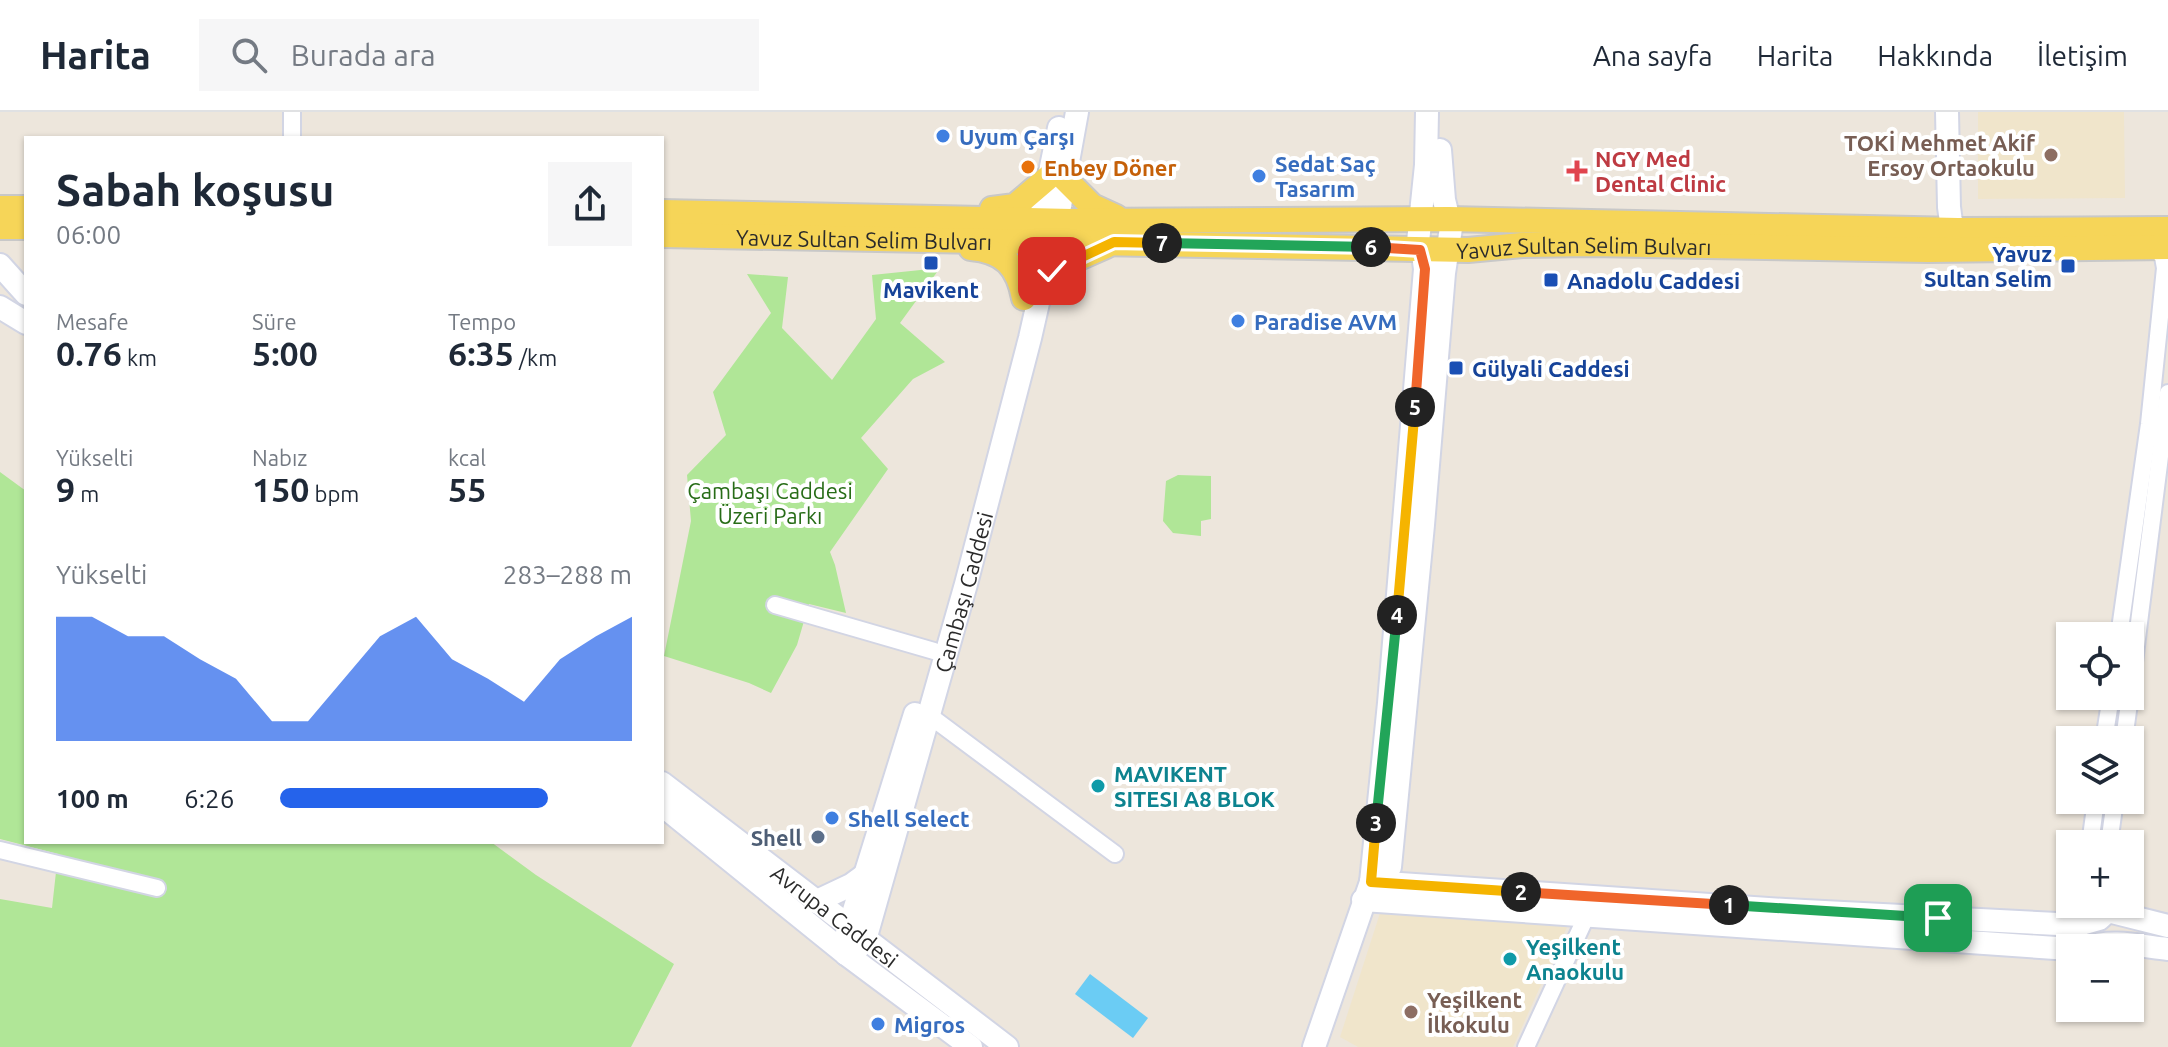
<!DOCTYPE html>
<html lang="tr">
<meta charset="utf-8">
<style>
body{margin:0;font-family:Ubuntu,sans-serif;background:#f6f6f7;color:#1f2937;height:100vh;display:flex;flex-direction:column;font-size:30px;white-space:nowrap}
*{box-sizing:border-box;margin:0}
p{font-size:26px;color:#747a83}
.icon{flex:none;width:44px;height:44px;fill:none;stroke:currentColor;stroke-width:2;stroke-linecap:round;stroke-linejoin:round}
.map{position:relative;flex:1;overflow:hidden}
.details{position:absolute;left:24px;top:24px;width:640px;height:708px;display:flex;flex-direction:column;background:#fff;border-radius:0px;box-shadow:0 2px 6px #0004}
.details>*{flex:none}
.tools{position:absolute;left:2056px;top:510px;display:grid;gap:16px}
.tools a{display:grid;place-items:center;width:88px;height:88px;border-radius:0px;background:#fff;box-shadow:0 2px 6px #0004;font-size:40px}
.pin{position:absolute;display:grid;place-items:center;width:68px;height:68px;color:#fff;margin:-34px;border-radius:16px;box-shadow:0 4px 12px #0006}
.km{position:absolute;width:40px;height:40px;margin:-20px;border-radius:50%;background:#222;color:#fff;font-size:22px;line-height:40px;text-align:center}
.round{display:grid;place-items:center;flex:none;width:84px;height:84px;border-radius:0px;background:#f6f6f7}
.head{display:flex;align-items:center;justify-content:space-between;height:136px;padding:0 32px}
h1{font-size:44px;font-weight:700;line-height:60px}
.stats{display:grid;grid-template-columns:repeat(3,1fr);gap:12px;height:136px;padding:8px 32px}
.stats div{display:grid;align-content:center}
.stats b{font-size:34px;font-weight:700}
.stats small{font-size:22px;font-weight:400}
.stats p{font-size:22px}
.chart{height:224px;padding:16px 32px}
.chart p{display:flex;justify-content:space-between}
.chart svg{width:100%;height:144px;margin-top:8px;fill:#2563eb;opacity:.7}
ul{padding:0 32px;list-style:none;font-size:26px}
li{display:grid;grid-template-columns:128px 96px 1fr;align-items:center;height:60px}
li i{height:20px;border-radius:10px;background:#2563eb}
header{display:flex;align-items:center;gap:48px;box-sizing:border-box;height:112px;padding:0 40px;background:#fff;border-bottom:2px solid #e0e1e3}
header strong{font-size:38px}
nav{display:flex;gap:44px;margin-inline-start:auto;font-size:28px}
.search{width:560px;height:72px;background:#f6f6f7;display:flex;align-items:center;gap:20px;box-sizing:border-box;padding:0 28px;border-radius:0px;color:#747a83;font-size:30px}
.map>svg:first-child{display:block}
.education{fill:#f0e5cb}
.green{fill:#b0e697}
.water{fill:#6bccf4}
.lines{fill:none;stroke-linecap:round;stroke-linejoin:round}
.street-casing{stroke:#d2d5e4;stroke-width:20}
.secondary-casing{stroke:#d2d5e4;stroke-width:26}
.primary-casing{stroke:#c8c8c8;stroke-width:28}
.street{stroke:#fff;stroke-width:16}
.secondary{stroke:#fff;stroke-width:22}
.primary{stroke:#f6d558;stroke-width:24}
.split-1-casing{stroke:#fff;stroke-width:16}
.split-2-casing{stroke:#fff;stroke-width:16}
.split-3-casing{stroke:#fff;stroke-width:16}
.split-4-casing{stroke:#fff;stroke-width:16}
.split-5-casing{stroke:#fff;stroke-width:16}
.split-6-casing{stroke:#fff;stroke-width:16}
.split-7-casing{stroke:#fff;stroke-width:16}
.split-8-casing{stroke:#fff;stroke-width:16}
.split-1{stroke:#22a559;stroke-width:10}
.split-2{stroke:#f0652b;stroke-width:10}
.split-3{stroke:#f5b400;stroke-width:10}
.split-4{stroke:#22a559;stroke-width:10}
.split-5{stroke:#f5b400;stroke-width:10}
.split-6{stroke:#f0652b;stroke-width:10}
.split-7{stroke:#22a559;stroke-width:10}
.split-8{stroke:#f5b400;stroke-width:10}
.shop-dot{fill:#3f7fe0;stroke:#fff;stroke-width:3}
.education-dot{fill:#8d6e63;stroke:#fff;stroke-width:3}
.food-dot{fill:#e8710a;stroke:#fff;stroke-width:3}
.health-dot{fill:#e0444e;stroke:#fff;stroke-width:3}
.transit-dot{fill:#1a4fb4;stroke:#fff;stroke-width:3}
.culture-dot{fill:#0f9aa8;stroke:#fff;stroke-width:3}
.service-dot{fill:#5c6f8a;stroke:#fff;stroke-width:3}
.labels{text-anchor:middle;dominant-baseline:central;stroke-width:8;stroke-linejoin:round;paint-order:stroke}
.shop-label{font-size:22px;font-weight:bold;fill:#366cbe;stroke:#fff;text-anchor:start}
.education-label{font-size:22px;font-weight:bold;fill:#785e54;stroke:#fff;text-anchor:end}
.health-label{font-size:22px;font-weight:bold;fill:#be3a42;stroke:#fff;text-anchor:start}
.food-label{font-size:22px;font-weight:bold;fill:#c56008;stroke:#fff;text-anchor:start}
.street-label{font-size:22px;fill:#2b2b2b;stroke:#fff}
.transit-label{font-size:22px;font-weight:bold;fill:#164399;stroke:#fff;text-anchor:start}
.park-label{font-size:22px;fill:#276c17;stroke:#fff}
.culture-label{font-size:22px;font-weight:bold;fill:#0d838f;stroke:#fff;text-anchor:start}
.service-label{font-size:22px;font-weight:bold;fill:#4e5e75;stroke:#fff;text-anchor:end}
</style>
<header>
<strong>Harita</strong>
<div class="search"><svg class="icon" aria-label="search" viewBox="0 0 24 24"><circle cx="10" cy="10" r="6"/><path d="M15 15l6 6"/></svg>Burada ara</div>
<nav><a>Ana sayfa</a><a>Harita</a><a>Hakkında</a><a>İletişim</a></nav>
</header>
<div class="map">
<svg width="2168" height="935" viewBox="0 0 2168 935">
<rect width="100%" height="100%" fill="#ede6dc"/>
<g class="education">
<polygon points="1978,0 2124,0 2125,86 1978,87"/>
<polygon points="1381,798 1568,813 1513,935 1358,935 1340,925"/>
</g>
<g class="green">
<polygon points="940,156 900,211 945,250 913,267 861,326 888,357 830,440 835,453 846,501 809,492 797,533 771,581 749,571 664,544 691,409 687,363 726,323 713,280 771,201 747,162 788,165 782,216 832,268 876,207 872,163"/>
<polygon points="0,360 26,379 26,730 491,730 536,763 674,852 631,935 0,935 0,787 52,796 58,742 0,727"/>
<polygon points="1178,363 1211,364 1211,407 1201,409 1201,424 1173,421 1163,409 1166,369"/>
</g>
<polygon class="water" points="1090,862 1148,906 1133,926 1075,882"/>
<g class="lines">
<g class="street-casing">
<g id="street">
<polyline points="292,26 292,0"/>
<polyline points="775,493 934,539"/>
<polyline points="2119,524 2149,312 2165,156 2163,145 2155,135"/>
<polyline points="2130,582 2168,281"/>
<polyline points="930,604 1115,742"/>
<polyline points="2104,628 2111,584"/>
<polyline points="2124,628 2130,584"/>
<polyline points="2090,732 2096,688"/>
<polyline points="2109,732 2115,688"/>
<polyline points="0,738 157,776"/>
<polyline points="2079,822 2081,792"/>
<polyline points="1526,935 1586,805"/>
</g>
</g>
<g class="secondary-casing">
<g id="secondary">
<polyline points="1947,0 1949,95 1951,110 1958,118"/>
<polyline points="0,153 26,182"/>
<polyline points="1024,186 1059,16"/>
<polyline points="0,195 26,211"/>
<path id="s1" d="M662,671L1007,935"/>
<polyline points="662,693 846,842 971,935"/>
<polyline points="1371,770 1785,798 2078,813 2099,807 2108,799 2168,814"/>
<polyline points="1371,770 1384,764 1390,755 1423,413 1444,161 1451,116 1444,88 1440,38"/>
<polyline points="1363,788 2070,837"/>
<polyline points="815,790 851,773 866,762"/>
<path d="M2084,836C2112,827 2140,834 2168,837"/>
<path id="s2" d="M846,842L855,839L865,828L966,472L1030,226L1060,94L1077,0"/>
<polyline points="846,842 847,821 915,602"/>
<polyline points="1314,935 1371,770 1389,591 1425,157 1423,142 1418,130 1426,53 1427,0"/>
</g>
</g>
<g class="primary-casing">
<g id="primary">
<polyline points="1065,67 1092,94 1116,105"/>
<polyline points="0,96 26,96"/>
<polyline points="992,97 1015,94 1050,64"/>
<polyline points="662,100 1072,109 1449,107 1958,118 2168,117"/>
<polyline points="0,115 26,115"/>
<path id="s3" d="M662,123L1468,138L1522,133L1590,132L1928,138L2168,135"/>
<path d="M971,136C1004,139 1018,154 1024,186"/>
<polyline points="1044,165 1063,153 1106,134"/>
</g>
</g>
<use href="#street" class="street"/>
<use href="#secondary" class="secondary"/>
<use href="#primary" class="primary"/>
</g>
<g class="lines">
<g class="split-1-casing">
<polyline id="split-1" points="1729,793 1938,806"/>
</g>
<g class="split-2-casing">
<polyline id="split-2" points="1521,780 1729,793"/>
</g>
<g class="split-3-casing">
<polyline id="split-3" points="1376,711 1371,770 1521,780"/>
</g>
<g class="split-4-casing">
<polyline id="split-4" points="1376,711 1397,503"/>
</g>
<g class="split-5-casing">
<polyline id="split-5" points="1397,503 1415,295"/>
</g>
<g class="split-6-casing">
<polyline id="split-6" points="1371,135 1420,138 1425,157 1415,295"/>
</g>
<g class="split-7-casing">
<polyline id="split-7" points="1162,131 1371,135"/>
</g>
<g class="split-8-casing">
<polyline id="split-8" points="1052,159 1114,130 1162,131"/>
</g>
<use href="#split-1" class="split-1"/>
<use href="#split-2" class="split-2"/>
<use href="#split-3" class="split-3"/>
<use href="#split-4" class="split-4"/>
<use href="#split-5" class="split-5"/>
<use href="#split-6" class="split-6"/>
<use href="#split-7" class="split-7"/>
<use href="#split-8" class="split-8"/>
</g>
<g class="shop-dot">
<circle cx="943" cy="24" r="8"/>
<circle cx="1259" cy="64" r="8"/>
<circle cx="1238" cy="209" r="8"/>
<circle cx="832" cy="706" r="8"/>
<circle cx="878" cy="912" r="8"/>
</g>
<g class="education-dot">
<circle cx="2051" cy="43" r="8"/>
<circle cx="1411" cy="900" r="8"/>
</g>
<circle class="food-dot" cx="1028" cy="55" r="8"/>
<path class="health-dot" d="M1573 47h8v8h8v8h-8v8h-8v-8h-8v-8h8z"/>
<g class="transit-dot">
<rect x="923" y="143" width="16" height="16" rx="4"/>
<rect x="2060" y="146" width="16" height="16" rx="4"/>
<rect x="1543" y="160" width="16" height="16" rx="4"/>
<rect x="1448" y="248" width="16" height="16" rx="4"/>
</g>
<g class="culture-dot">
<circle cx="1098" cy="674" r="8"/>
<circle cx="1510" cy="847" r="8"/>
</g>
<circle class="service-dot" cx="818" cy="725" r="8"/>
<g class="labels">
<g class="shop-label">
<text x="959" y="24">Uyum Çarşı</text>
<text x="1275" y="51">Sedat Saç<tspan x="1275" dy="25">Tasarım</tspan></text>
<text x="1254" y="209">Paradise AVM</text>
<text x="848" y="706">Shell Select</text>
<text x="894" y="912">Migros</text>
</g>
<g class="education-label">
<text x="2035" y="30">TOKİ Mehmet Akif<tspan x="2035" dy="25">Ersoy Ortaokulu</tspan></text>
<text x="1427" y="887" text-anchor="start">Yeşilkent<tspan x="1427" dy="25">İlkokulu</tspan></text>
</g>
<g class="health-label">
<text x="1595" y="46">NGY Med<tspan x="1595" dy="25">Dental Clinic</tspan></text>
</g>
<g class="food-label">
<text x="1044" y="55">Enbey Döner</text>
</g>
<g class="street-label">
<text stroke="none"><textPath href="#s3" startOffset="202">Yavuz Sultan Selim Bulvarı</textPath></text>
<text stroke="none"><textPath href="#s3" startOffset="922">Yavuz Sultan Selim Bulvarı</textPath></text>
<text stroke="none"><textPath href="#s2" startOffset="386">Çambaşı Caddesi</textPath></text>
<text stroke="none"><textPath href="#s1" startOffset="218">Avrupa Caddesi</textPath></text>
</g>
<g class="transit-label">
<text x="2052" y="141" text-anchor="end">Yavuz<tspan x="2052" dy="25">Sultan Selim</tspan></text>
<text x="1567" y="168">Anadolu Caddesi</text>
<text x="931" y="177" text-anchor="middle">Mavikent</text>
<text x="1472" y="256">Gülyali Caddesi</text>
</g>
<g class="park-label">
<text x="770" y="378">Çambaşı Caddesi<tspan x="770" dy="25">Üzeri Parkı</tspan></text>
</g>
<g class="culture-label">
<text x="1114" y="661">MAVIKENT<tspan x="1114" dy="25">SITESI A8 BLOK</tspan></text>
<text x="1526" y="834">Yeşilkent<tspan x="1526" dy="25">Anaokulu</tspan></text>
</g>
<g class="service-label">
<text x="802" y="725">Shell</text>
</g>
</g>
</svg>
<div class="tools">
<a><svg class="icon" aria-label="locate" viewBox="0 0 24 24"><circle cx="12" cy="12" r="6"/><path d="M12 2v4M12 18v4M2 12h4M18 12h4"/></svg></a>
<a><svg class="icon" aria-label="layers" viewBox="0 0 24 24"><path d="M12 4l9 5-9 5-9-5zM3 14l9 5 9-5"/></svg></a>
<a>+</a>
<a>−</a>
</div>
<div class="pin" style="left:1938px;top:806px;background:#1e9e55"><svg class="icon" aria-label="arrive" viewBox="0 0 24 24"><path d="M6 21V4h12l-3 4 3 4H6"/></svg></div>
<div class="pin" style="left:1052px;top:159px;background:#d93025"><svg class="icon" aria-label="check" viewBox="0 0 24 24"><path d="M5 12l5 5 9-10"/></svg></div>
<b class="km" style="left:1729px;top:793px">1</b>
<b class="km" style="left:1521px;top:780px">2</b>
<b class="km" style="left:1376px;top:711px">3</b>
<b class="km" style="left:1397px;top:503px">4</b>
<b class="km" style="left:1415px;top:295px">5</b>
<b class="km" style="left:1371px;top:135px">6</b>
<b class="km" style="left:1162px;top:131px">7</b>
<section class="details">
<div class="head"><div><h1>Sabah koşusu</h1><p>06:00</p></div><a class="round"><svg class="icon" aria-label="share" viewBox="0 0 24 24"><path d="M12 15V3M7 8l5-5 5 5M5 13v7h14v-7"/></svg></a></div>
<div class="stats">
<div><p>Mesafe</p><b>0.76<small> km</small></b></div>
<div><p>Süre</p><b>5:00</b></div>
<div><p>Tempo</p><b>6:35<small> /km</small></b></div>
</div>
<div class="stats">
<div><p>Yükselti</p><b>9<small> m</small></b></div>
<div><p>Nabız</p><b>150<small> bpm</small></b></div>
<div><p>kcal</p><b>55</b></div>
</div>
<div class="chart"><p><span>Yükselti</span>283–288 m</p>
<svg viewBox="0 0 160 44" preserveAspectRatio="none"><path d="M0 44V6L10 6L20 12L30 12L40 19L50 25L60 38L70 38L80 25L90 12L100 6L110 19L120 25L130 32L140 19L150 12L160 6V44z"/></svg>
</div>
<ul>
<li><b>100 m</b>6:26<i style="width:76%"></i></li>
</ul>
</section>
</div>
